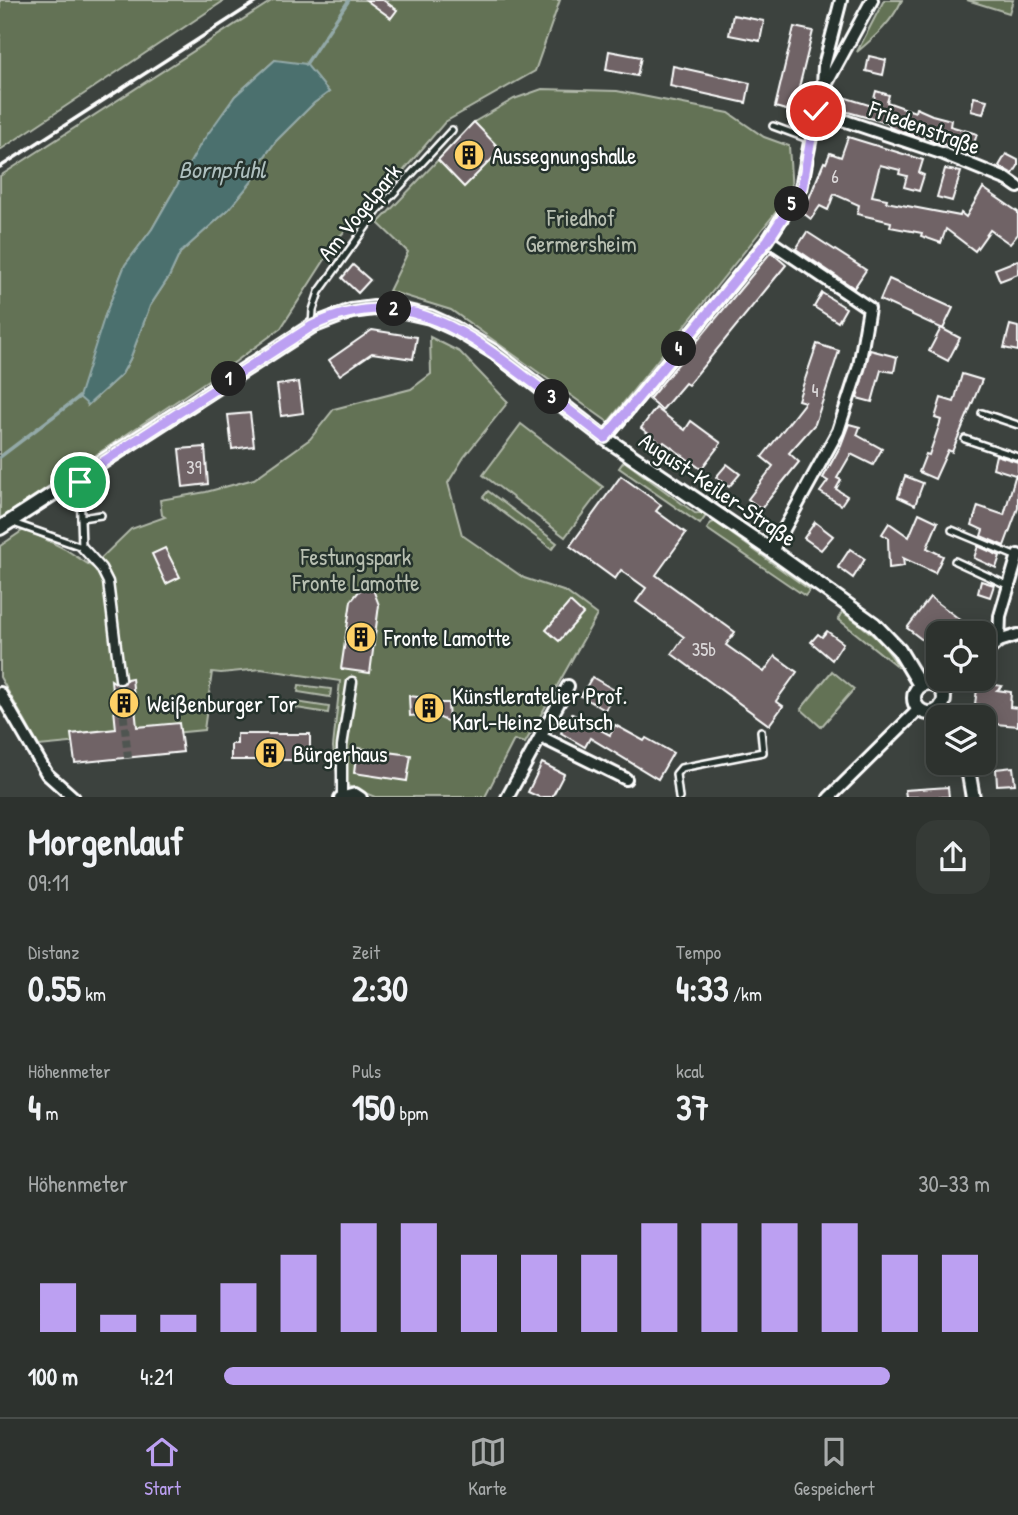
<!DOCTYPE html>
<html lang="de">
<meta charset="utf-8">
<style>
body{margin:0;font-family:"Patrick Hand",sans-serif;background:#353a36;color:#f1f3f6;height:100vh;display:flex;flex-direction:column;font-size:26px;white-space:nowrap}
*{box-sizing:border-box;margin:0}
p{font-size:23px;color:#a7aaaa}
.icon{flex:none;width:38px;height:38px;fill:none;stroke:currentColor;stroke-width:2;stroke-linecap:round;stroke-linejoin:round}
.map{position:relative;height:797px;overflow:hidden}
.sheet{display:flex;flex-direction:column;background:#2d322e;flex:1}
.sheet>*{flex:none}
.fabs{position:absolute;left:926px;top:621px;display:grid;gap:14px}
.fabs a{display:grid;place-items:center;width:70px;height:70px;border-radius:14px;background:#2d322e;box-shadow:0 4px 18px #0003,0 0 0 2px #484d4a;font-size:35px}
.pin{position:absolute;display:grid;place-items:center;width:60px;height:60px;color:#fff;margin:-30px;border:4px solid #fff;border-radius:50%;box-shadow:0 2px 7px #0007}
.km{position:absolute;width:35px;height:35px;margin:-18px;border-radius:50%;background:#222;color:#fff;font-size:19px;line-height:35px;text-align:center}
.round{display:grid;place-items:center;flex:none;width:74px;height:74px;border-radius:21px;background:#353a36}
.summary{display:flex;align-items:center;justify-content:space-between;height:119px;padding:0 28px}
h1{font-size:38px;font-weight:700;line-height:52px}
.metrics{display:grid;grid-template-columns:repeat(3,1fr);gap:10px;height:119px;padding:7px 28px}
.metrics div{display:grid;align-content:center}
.metrics b{font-size:35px;font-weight:700}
.metrics small{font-size:19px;font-weight:400}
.metrics p{font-size:19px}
.chart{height:196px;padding:14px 28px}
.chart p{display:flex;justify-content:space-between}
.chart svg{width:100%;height:126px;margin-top:7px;stroke:#bca0f2;stroke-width:6}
ul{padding:0 28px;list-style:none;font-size:23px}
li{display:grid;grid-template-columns:112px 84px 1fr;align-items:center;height:52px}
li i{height:18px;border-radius:9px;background:#bca0f2}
.dock{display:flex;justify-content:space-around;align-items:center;height:98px;border-top:2px solid #484d4a;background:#2d322e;font-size:19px;color:#a7aaaa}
.dock a{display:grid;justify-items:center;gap:4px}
.dock .selected{color:#bca0f2}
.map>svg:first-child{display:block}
.green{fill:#637254;stroke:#b1b8aa;stroke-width:2;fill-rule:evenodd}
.water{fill:#4b706e;stroke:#93a9a8;stroke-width:2}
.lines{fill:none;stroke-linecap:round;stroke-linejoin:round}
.stream{stroke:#93a9a8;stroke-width:3.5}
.building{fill:#706466;stroke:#fff;stroke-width:2}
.pedestrian-tunnel{stroke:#505551;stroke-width:8;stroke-dasharray:8 4;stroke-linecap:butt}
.service-casing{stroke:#fff;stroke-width:10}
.pedestrian-casing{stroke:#fff;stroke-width:13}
.minor-casing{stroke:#fff;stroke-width:16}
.tertiary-casing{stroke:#fff;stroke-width:18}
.service{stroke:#26332d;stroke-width:5}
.pedestrian{stroke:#26332d;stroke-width:8}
.minor{stroke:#26332d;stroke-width:10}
.tertiary{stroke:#26332d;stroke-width:12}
.rail{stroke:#fff;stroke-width:3.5}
.route-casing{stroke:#fff;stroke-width:14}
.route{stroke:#bca0f2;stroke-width:9}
.labels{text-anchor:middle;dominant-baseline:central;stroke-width:5;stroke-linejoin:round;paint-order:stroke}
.number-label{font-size:19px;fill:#dbd8d9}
.street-label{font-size:23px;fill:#fff;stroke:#26332d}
.poi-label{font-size:23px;fill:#fff;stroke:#26332d;text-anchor:start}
.park-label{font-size:23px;fill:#b9c0b2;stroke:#26332d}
.water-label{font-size:24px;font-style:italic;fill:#aebfbe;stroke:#26332d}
</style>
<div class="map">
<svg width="1018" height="798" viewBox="0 0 1018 798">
<rect width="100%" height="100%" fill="#3c423e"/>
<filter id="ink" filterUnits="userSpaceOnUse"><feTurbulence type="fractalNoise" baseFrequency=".0143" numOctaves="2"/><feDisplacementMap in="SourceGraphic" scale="14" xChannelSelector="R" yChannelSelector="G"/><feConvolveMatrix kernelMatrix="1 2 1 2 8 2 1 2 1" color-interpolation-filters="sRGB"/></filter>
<g filter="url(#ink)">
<g class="green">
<polygon points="0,0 225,0 0,150"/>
<path d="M273,0H560L535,71L445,122L393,183L340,236L281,328L235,362L0,519V176ZM275,60L318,79L329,92L314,103L276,141L257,167L253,180L229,209L180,253L169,277L150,306L130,359L122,374L88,405L104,318L125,265L152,229L170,197L235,96Z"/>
<path d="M884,0H902C892,22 875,37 857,52Z"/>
<polygon points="967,0 1013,0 1009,13"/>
<polygon points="542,89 617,91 729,113 764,137 789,146 792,192 608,422 451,310 389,291 408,252 378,223 474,122 514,99"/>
<polygon points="430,337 460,352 508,402 464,457 448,483 462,535 524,578 566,592 597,615 525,743 514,740 485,797 375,797 338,782 333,747 340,681 261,669 221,673 212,672 204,730 39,746 0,677 0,546 25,529 65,549 97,570 96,563 131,529 165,517 162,515 160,500 206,492 254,479 310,439 334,409 411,389 431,374"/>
<polygon points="521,424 603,487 565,537 483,475"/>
<polygon points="624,461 695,513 704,514 705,517 700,524 619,468"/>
<polygon points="488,491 557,543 552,549 483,497"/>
<polygon points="714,522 715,522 810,590 805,596 707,529 711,523"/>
<path d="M842,612C866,628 885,643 899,668L838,619Z"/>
<polygon points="832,671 854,689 821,727 801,709"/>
<polygon points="299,685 331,689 330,697 298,692"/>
<polygon points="296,702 329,707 328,713 296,708"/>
</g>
<polygon class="water" points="275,60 306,64 329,92 314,103 276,141 257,167 253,180 229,209 180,253 169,277 150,306 130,359 122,374 88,405 79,397 104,318 125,265 152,229 200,145 235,96"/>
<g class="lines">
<g class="stream">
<polyline points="306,64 349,0"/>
<polyline points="0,457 79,397"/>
</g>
</g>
<g class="building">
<polygon points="366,0 383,0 397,10 391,18"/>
<polygon points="733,15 764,21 760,41 729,35"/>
<polygon points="794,27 813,31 793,112 775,107"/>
<polygon points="609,51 641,57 637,76 606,70"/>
<polygon points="869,56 886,60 883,75 866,71"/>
<polygon points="673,66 750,83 746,103 670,86"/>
<polygon points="876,91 889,95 887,102 915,112 916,108 932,115 951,120 950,126 977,134 970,156 958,151 958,148 931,141 925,135 923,139 889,127 890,124 834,108 837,95 872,106"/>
<polygon points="974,97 987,100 983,114 971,111"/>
<polygon points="474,122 501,150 464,187 438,160"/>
<polygon points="848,137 923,160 919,173 924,175 919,191 904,187 907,176 899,174 900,170 880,165 872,196 887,199 886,202 960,216 961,213 966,217 983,188 1018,212 1018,234 1010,244 990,230 975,251 946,229 941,243 921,236 922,233 890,227 891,222 857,214 859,205 834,194 828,210 820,206 811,219 803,213 824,162 826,163 830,153 841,157"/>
<polygon points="1006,154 1018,160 1018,166 1013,174 999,166"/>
<polygon points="945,169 961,172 952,201 937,197"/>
<polygon points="807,232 866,270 854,288 796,249"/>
<polygon points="771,252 786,265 688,385 685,383 662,410 649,399"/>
<polygon points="1018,260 1018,274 1000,281 995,269"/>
<polygon points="353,265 370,280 358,293 342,278"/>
<polygon points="889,279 953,308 943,329 880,300"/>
<polygon points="822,293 846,308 838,322 814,307"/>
<polygon points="1010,325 1018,327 1018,351 1004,348"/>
<polygon points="941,328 960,338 948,361 929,351"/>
<polygon points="372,330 417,337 413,359 372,353 340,375 329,360"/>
<polygon points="817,344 839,351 815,424 789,453 799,462 761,509 748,499 773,466 762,457 805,402 798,400"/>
<polygon points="870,350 897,357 894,372 881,370 872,402 857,398"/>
<polygon points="962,374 982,380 952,452 948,450 935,479 919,472 926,454 929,455 941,420 935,418 941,398 954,402"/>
<polygon points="299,382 303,413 281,416 277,385"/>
<polygon points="656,408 685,430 691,421 721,443 701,469 664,442 662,444 641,428"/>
<polygon points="250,413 254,446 232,449 228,415"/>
<polygon points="849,424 860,427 857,435 882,449 873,465 851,454 837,478 841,480 836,489 847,496 841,505 820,492 828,481 823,478 841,445"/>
<polygon points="205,447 208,484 183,487 179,449"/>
<polygon points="996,455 1018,462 1018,476 993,468"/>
<polygon points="727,464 740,474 729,487 716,477"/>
<polygon points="621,476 661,505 656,511 686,533 656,575 735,632 726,645 764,672 775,656 797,672 776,701 783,706 769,725 672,654 684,637 636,602 646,588 621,570 615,579 570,546"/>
<polygon points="905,476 923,483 915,505 898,497"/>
<polygon points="1015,477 1018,477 1018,508 1004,546 981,536 983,530 972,525 978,506 1004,515"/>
<polygon points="919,513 938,522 927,548 943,556 935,573 903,558 904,566 889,568 888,538 882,534 889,523 909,537"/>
<polygon points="815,522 833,536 821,550 804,538"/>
<polygon points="978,546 1000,556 996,568 974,558"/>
<polygon points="165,548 180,577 166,584 152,554"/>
<polygon points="850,549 865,559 853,578 838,567"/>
<polygon points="369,579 379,605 370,673 341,669 351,601"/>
<polygon points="981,581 994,585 990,597 978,593"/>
<polygon points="930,597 979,634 938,634 938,652 907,628"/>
<polygon points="570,602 583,614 559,641 546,630"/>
<polygon points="827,631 843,643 832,660 811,642 818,634 822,637"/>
<polygon points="592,677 616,691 605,710 581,696"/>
<polygon points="132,678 137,727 179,723 183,752 75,763 71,734 116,729 111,680 120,686 124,684 127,679"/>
<polygon points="978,682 1002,686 997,690 1011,692 1010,707 1018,708 1018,726 984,723 984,706 975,704"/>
<polygon points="409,696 435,699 436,703 448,703 449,722 431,714 410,716"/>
<polygon points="572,714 610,735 615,725 644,741 646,738 673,753 658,779 590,738 585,747 561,733"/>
<polygon points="237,734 310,734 310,760 231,760 231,744 237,744"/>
<polygon points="357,748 411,755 407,781 354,773"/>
<polygon points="542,763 564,774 552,797 539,797 528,792"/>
<polygon points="1013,767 1015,784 997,785 996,769"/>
<polygon points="948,787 949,797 906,797 905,790"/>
</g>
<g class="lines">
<polyline class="pedestrian-tunnel" points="120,679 128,758"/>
<g class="service-casing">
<g id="service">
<polyline points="773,126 811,140"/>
<polyline points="312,326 313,310 319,292 378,210 452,130"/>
<polyline points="982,413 1018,425"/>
<polyline points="965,439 1018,457"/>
<polyline points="80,477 81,518 101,515"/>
<polyline points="13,523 82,547 81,518"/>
<polyline points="952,530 1017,557"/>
<polyline points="955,561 1009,586"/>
<polyline points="679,798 676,774 681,768 763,752 761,731"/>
</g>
</g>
<g class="pedestrian-casing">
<g id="pedestrian">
<polyline points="82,547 101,568 108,582 120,679"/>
<polyline points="342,796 342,746 352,682"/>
</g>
</g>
<g class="minor-casing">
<g id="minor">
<polyline points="823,86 824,66 841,0"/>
<polyline points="816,111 944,154 1008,180 1018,187"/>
<polyline points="768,240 869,308 859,366 838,431 772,551"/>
<polyline points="605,438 768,240 801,188 816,111 822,92 872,0"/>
<polyline points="999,641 1000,616 1018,555"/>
<polyline points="984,654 999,641 1018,635"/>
<polyline points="941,688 952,679"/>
<polyline points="0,693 47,774 74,798"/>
<polyline points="541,737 626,779"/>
<polyline points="340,798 355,794 361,798"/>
<polyline points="507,798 568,686"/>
<polyline points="829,798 919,709"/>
</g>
</g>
<g class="tertiary-casing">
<g id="tertiary">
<polyline points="0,528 312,326 351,311 374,308 395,309 430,317 454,328 494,352 605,438 772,551 874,624 899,650 920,685"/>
<circle cx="929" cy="698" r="15"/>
<polyline points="967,763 973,798"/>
</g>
</g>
<use href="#service" class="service"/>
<use href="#pedestrian" class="pedestrian"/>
<use href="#minor" class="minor"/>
<use href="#tertiary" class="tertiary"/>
<polyline class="rail" points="0,167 259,0"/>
</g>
</g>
<g class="lines" filter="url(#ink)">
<g class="route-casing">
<path id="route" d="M80,482V477L312,326C398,285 456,324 524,376C551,396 578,417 605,438L768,240L802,188L816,111"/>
</g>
<use href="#route" class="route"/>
</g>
<defs>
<g id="building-disc" transform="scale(1.575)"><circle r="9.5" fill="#ffd166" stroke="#26332d"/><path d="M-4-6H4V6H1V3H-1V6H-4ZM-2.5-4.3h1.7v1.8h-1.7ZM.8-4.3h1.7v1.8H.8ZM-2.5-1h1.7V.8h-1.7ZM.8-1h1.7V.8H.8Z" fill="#111"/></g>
</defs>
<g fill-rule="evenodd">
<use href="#building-disc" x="469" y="155"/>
<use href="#building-disc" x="361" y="637"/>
<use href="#building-disc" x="124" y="703"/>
<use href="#building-disc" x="429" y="708"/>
<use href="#building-disc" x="270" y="753"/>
</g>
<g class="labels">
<g class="number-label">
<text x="835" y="176">6</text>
<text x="815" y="390">4</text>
<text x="194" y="467">39</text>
<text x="704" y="649">35b</text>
</g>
<g class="street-label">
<text transform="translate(925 127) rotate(20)">Friedenstraße</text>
<text transform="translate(359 212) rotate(-51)">Am Vogelpark</text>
<text transform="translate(718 489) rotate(34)">August-Keiler-Straße</text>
</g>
<g class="poi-label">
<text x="492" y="155">Aussegnungshalle</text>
<text x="384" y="637">Fronte Lamotte</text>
<text x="452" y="695">Künstleratelier Prof.<tspan x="452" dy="26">Karl-Heinz Deutsch</tspan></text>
<text x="147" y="703">Weißenburger Tor</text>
<text x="293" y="753">Bürgerhaus</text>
</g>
<g class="park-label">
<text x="581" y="217">Friedhof<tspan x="581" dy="26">Germersheim</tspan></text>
<text x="356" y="556">Festungspark<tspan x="356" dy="26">Fronte Lamotte</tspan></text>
</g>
<g class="water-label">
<text x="222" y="169">Bornpfuhl</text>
</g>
</g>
</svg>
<div class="fabs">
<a><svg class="icon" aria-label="locate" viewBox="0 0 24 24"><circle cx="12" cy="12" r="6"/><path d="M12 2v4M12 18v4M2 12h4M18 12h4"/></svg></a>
<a><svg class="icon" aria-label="layers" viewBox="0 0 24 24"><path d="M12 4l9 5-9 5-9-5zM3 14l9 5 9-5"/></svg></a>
</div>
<div class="pin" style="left:80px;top:482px;background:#1e9e55"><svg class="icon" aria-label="arrive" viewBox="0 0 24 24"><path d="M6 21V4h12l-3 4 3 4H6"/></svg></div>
<div class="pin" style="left:816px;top:111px;background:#d93025"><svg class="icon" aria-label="check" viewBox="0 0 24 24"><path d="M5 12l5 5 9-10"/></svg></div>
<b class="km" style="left:229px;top:379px">1</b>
<b class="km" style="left:394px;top:309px">2</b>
<b class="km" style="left:552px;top:397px">3</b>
<b class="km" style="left:679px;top:349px">4</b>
<b class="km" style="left:792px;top:204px">5</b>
</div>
<section class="sheet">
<div class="summary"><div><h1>Morgenlauf</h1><p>09:11</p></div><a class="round"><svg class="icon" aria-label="share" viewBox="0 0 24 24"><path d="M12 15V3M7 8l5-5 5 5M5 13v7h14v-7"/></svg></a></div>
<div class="metrics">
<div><p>Distanz</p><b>0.55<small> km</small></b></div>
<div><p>Zeit</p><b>2:30</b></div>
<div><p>Tempo</p><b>4:33<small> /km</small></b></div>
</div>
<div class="metrics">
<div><p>Höhenmeter</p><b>4<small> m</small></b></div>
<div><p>Puls</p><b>150<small> bpm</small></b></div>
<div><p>kcal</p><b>37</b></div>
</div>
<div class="chart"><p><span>Höhenmeter</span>30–33 m</p>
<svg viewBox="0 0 160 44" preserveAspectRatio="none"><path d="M5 44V27M15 44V38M25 44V38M35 44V27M45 44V17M55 44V6M65 44V6M75 44V17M85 44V17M95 44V17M105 44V6M115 44V6M125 44V6M135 44V6M145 44V17M155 44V17"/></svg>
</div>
<ul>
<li><b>100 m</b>4:21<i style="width:87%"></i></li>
</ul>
</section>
<nav class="dock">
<a class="selected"><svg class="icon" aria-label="home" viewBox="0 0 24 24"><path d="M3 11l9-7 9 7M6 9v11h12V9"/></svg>Start</a>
<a><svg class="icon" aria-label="map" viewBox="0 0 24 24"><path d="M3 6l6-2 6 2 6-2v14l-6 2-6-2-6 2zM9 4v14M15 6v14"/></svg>Karte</a>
<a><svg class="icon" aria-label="saved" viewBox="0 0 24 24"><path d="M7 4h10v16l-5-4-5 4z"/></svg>Gespeichert</a>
</nav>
